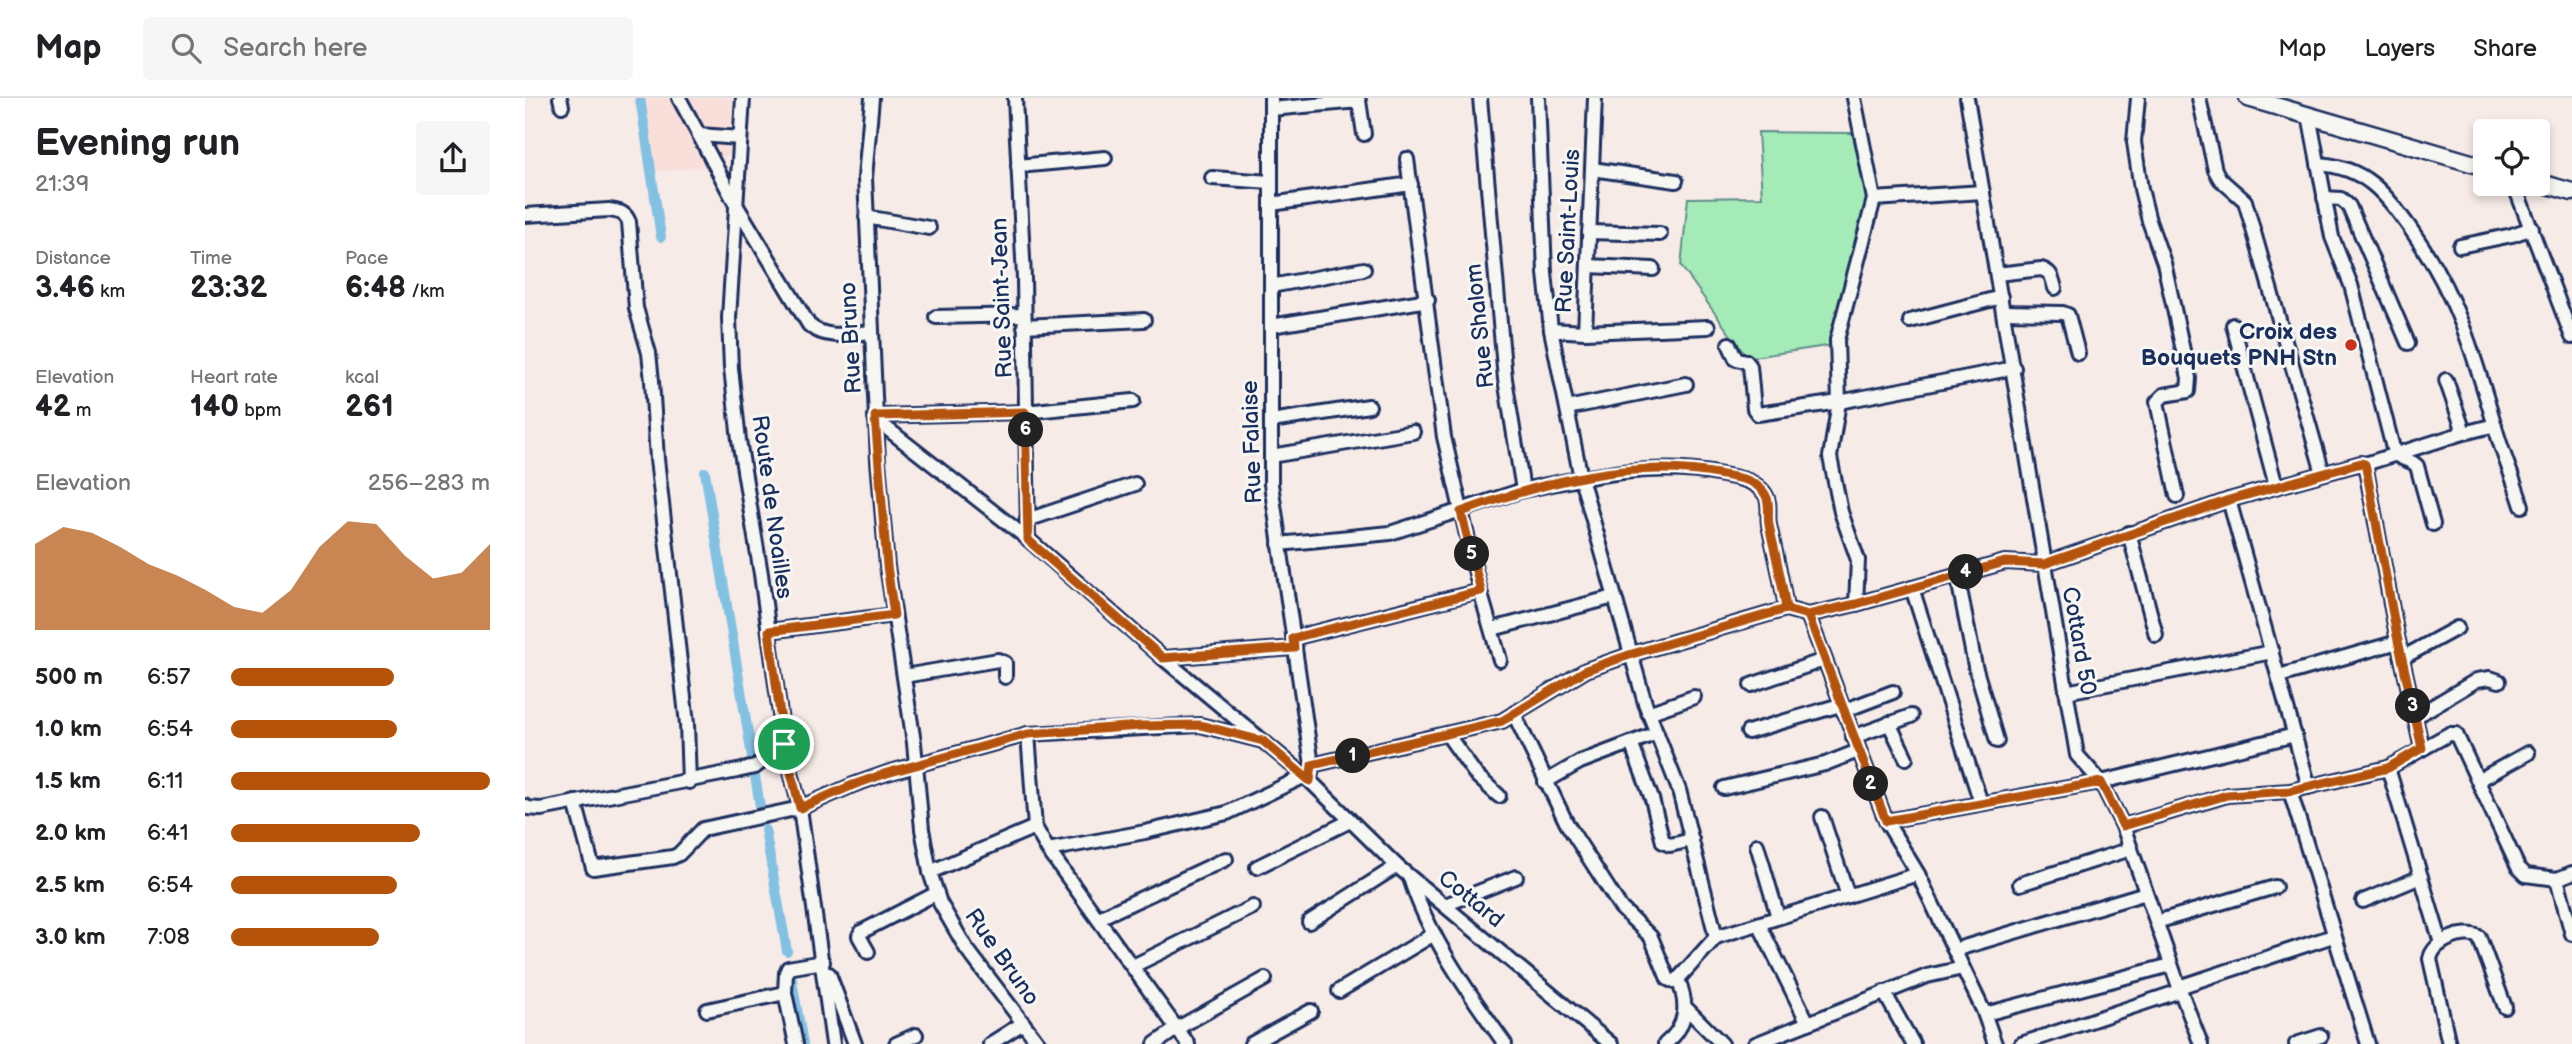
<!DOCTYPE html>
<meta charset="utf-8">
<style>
body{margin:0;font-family:"Balsamiq Sans",sans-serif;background:#f6f6f6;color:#202124;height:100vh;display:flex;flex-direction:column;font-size:26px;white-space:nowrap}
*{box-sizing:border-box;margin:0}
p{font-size:23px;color:#757577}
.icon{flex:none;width:38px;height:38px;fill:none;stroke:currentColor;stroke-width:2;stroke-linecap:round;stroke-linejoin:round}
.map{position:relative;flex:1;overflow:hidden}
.panel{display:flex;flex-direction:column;background:#fff;width:525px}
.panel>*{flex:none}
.fabs{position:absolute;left:1948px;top:21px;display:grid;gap:14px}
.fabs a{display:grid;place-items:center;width:77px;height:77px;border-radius:7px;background:#fff;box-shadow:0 4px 10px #0003;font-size:35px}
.pin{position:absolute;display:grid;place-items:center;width:60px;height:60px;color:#fff;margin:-30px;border:4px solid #fff;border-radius:50%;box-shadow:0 2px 7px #0007}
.km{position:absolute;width:35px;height:35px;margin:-18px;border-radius:50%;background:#222;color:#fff;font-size:19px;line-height:35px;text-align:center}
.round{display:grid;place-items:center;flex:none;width:74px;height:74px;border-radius:7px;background:#f6f6f6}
.overview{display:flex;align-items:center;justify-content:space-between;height:119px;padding:0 35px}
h1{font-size:38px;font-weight:700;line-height:52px}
.metrics{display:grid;grid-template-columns:repeat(3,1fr);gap:10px;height:119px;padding:7px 35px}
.metrics div{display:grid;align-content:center}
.metrics b{font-size:30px;font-weight:700}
.metrics small{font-size:19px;font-weight:400}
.metrics p{font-size:19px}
.chart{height:196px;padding:14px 35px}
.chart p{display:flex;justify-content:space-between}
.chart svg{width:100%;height:126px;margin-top:7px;fill:#b45309;opacity:.7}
ul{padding:0 35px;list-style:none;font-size:23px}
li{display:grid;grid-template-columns:112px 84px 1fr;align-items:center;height:52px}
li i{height:18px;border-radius:9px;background:#b45309}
header{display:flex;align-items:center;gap:42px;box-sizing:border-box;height:98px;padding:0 35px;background:#fff;border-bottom:2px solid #e0e0e0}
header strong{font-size:33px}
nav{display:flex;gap:38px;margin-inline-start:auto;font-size:24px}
.search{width:490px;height:63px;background:#f6f6f6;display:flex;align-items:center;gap:18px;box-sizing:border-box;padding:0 24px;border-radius:7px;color:#757577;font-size:26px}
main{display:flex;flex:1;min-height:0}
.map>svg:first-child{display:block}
.built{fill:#f9deda}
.green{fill:#a5ebb7;stroke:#608d8a;stroke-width:2}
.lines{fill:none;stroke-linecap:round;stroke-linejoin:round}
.canal{stroke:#83c1e3;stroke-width:10}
.minor-casing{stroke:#1b2f5e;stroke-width:18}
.major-casing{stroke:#1b2f5e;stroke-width:21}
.minor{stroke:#f6f6f2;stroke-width:12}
.major{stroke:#f6f6f2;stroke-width:16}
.route-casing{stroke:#fff;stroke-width:14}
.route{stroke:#b45309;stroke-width:9}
.poi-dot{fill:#c8321e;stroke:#f6f6f2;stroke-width:2.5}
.labels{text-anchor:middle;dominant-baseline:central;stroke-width:6;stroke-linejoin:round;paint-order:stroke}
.street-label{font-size:23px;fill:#1b2f5e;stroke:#f6f6f2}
.poi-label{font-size:23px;font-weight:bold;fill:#1b2f5e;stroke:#f6f6f2;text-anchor:end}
</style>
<header>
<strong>Map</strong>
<div class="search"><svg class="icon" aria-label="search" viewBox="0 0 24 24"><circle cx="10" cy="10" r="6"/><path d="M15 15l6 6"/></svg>Search here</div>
<nav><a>Map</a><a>Layers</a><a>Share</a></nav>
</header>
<main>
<section class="panel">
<div class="overview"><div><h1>Evening run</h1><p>21:39</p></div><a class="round"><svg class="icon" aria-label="share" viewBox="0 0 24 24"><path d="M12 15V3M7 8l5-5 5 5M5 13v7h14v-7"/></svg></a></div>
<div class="metrics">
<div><p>Distance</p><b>3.46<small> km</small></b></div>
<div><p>Time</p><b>23:32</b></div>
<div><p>Pace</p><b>6:48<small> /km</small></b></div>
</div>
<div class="metrics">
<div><p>Elevation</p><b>42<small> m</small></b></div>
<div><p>Heart rate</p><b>140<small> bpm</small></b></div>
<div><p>kcal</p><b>261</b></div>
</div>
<div class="chart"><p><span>Elevation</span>256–283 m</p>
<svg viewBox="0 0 160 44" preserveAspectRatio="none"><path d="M0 44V14L10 8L20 10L30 15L40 21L50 25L60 30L70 36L80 38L90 30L100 15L110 6L120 7L130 18L140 26L150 24L160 14V44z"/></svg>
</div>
<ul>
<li><b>500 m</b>6:57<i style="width:63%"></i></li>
<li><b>1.0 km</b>6:54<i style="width:64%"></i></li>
<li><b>1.5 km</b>6:11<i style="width:100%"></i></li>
<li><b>2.0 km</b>6:41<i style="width:73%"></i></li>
<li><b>2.5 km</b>6:54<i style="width:64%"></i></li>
<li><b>3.0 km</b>7:08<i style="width:57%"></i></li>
</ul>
</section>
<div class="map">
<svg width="2047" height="946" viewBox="0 0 2047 946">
<rect width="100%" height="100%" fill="#f7ebe7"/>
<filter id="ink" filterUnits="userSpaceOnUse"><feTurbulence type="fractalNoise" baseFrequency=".0143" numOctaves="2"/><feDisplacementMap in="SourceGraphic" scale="14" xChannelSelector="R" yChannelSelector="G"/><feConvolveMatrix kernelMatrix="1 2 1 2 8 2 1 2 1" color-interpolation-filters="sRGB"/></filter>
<g filter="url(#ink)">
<polygon class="built" points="108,0 207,0 206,55 187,68 126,74"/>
<polygon class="green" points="1233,34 1327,35 1344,97 1308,247 1222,260 1156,168 1163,100 1237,99"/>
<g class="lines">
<g class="canal">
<polyline points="115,0 136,139"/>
<polyline points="180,374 228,665"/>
<polyline points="230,678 235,708"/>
<polyline points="240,732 262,853"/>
<polyline points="266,876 278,946"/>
</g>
<g class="minor-casing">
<g id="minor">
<polyline points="35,0 37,8"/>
<polyline points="154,0 174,37 215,40"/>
<polyline points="218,0 204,220 206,270 214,342 236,476 259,646 275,710 308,946"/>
<polyline points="347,0 340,80 353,363 362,468 389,645 397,731 405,774 415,805 441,850 514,946"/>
<polyline points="490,0 499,180 503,441"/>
<polyline points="746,0 746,386 787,667 786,676"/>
<path d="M955,0L980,281L998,392C1065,378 1130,363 1198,377C1214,380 1230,382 1240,396C1246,405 1242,417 1244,427C1250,455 1257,482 1261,511"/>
<polyline points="1013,0 1020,175 1026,232 1056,380 1120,605 1154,692 1191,839 1393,776"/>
<polyline points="1329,0 1349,101 1312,242 1314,304 1305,359 1316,414 1333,462 1331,506"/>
<polyline points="1442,0 1552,657 1576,684 1598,728 1654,889 1676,946"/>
<polyline points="1613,0 1609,44 1616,91 1624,123 1639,165 1664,280 1663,293 1639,297 1632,304 1652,398"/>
<polyline points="1674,0 1690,72 1695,81 1720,103 1798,375"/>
<polyline points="746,11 834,3 839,36"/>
<path d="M1784,17L1807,139L1826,187L1869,354C1875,363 1885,360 1892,368L1908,426"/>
<path d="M174,37L210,105L284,227C301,242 324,236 346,234"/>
<polyline points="882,61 919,339 955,493"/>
<path d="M1793,66C1840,69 1859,94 1885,130C1932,196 1949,256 1971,332C1978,357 1989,382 1997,408"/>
<polyline points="493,68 580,60"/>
<polyline points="1067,71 1151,83"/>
<polyline points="687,80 746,84"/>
<polyline points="1989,86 2047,239"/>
<polyline points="1799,100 1816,101 1824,108 1883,245"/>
<polyline points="1349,101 1458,94"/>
<polyline points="746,106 886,86"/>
<path d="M0,117L84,112C95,114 100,114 104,124L111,210L124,255L127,283L132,361L162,626L164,684"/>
<polyline points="341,119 404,130"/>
<polyline points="1064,134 1135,136"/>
<polyline points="1935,148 1987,137 2007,130"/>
<polyline points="1063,168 1128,171"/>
<path d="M1472,176L1516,171C1527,174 1527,180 1530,190"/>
<polyline points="746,188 839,171"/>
<polyline points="1479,214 1538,215 1543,217 1553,255"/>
<polyline points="411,219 499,217"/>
<polyline points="1385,223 1476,199"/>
<polyline points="1708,227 1751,388"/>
<polyline points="499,228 619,222"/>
<polyline points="746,228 903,202"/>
<polyline points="1026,232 1060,234 1070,0"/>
<polyline points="1060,234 1183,229"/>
<polyline points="1204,246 1211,261 1221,263 1225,268 1229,311 1233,316 1314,304 1489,270"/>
<polyline points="1042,310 1161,286"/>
<polyline points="350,318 500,314 608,303"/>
<polyline points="350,321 503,441 638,560 780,678 872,768 1086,946"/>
<polyline points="746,323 844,308"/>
<polyline points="1935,336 1970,327"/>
<polyline points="746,358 888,334"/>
<polyline points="1840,366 1935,336 1937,328 1921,282"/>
<polyline points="1704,402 1784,689"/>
<polyline points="502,422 610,386"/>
<polyline points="1604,435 1631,537"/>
<polyline points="754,446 865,435 998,392"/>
<polyline points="1432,476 1450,568 1472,643"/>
<polyline points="1387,490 1456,705"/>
<polyline points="1283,517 1361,723 1393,776 1458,912 1470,946"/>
<polyline points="967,531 1089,499"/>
<polyline points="244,533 369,517"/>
<polyline points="768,540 955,493 975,562"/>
<polyline points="638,560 769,550"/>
<polyline points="1877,560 1932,530"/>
<polyline points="379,578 473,562 480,565 480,579"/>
<polyline points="1754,578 1873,544"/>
<polyline points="1226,587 1299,562"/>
<polyline points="1541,594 1747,554"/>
<polyline points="1318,613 1368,594"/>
<polyline points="1123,615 1169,599"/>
<polyline points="989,616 1042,726 1096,810 1126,839 1143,881 1149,884 1153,881 1191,839"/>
<polyline points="1890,619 1952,582 1965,580 1974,583"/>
<polyline points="1364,625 1381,660"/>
<polyline points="1223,634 1315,607"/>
<polyline points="503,636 510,729 523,752 663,946"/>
<polyline points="922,636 951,677 974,698"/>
<polyline points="1328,639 1386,618"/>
<polyline points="1106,645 1127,701 1138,744 1145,747 1167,742"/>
<polyline points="1897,651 1924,636 1931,636 1993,769 2001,777 2032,781"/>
<polyline points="787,667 977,623 1061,572 1107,556 1261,511 1283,517 1331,506 1480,464 1519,466 1704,402 1836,365 1840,366 1872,538 1897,651 1863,670 1765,693 1702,697 1598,728"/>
<polyline points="1863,670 1916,845"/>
<polyline points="1954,682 2003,655"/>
<polyline points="1020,684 1055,664 1132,635"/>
<polyline points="1199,690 1300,666 1333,653"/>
<polyline points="1765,693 1843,946"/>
<polyline points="50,704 68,770 148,759 154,756 178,731 275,710 328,687 362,675 503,636 675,627 734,642"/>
<polyline points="0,708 2,710 16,711 212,673 230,669 259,646"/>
<polyline points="1297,719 1323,798"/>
<polyline points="1361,723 1576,684 1770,637"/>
<polyline points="1232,747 1253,819"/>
<polyline points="523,752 620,734 702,715 780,678"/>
<polyline points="732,769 825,723"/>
<polyline points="405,774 510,729"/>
<polyline points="2047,775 2032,781 2047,836"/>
<path d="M885,780C904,840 944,895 980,946"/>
<polyline points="1495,786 1606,751"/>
<polyline points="1838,803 1896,779"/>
<polyline points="920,807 991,779"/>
<polyline points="574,820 701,761"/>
<polyline points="784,824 872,768"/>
<polyline points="1631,824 1750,789"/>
<polyline points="1234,826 1283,925"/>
<polyline points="1429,852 1621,795"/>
<polyline points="343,854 334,838 336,834 412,795"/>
<polyline points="608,868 728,809"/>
<polyline points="304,876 330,946"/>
<polyline points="1654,889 1808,838"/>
<polyline points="814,893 909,836"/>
<polyline points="1359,894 1388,946"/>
<polyline points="260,895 271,946"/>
<polyline points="1161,910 1197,946"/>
<polyline points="182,912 260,895 261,875 263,870 298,864"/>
<polyline points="1460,916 1646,867"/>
<polyline points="371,946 391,937"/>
<polyline points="465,946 498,925"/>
<polyline points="630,946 651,931 740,881"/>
<polyline points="726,946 786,913"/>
<path d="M1140,946C1163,928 1163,906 1153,881"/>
<polyline points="1230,946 1402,878 1438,870"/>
<polyline points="1496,946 1655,893"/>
<polyline points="1771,946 1796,938"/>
<path d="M1924,946L1905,861C1908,843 1939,831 1954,839L1980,909"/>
</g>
</g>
<g class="major-casing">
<g id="major">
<polyline points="1723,0 1960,69"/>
<polyline points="2012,84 2047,94"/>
</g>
</g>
<use href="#minor" class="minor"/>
<use href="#major" class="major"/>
</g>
</g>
<g class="lines" filter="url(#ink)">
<g class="route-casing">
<path id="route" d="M259,646L275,710L328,687L362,675L503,636L616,628L675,627L738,643L785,683L787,667L977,623L1061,572L1107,556L1261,511L1283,517L1361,723L1576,684L1598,728L1702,697L1765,693L1863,670L1897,650L1872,538L1841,370L1840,366L1836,365L1704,402L1519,466L1480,464L1331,506L1283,517L1261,511C1257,482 1250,455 1244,427C1242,417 1246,405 1240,396C1230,381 1214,380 1198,377C1109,359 1019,384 936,414L956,493L768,540L769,550L638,560L503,442L500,314L350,318L362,468L369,517L244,533L259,646"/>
</g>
<use href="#route" class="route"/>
</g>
<circle class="poi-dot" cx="1826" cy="247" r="7"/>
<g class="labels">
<g class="street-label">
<text transform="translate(1043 133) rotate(-87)">Rue Saint-Louis</text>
<text transform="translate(477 200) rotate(-92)">Rue Saint-Jean</text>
<text transform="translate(955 228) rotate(-96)">Rue Shalom</text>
<text transform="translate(326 240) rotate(-93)">Rue Bruno</text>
<text transform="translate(727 344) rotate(-92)">Rue Falaise</text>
<text transform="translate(247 409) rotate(82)">Route de Noailles</text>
<text transform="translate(1554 543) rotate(80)">Cottard 50</text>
<text transform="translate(946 801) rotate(39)">Cottard</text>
<text transform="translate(477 859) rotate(55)">Rue Bruno</text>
</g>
<g class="poi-label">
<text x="1812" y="234">Croix des<tspan x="1812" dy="26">Bouquets PNH Stn</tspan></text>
</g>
</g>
</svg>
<div class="fabs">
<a><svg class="icon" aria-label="locate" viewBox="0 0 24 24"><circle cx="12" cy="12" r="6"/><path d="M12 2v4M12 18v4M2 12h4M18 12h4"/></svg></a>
</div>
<div class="pin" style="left:259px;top:646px;background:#1e9e55"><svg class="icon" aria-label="arrive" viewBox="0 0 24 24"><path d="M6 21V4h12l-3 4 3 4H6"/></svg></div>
<b class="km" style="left:828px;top:658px">1</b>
<b class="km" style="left:1346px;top:686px">2</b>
<b class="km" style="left:1888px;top:608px">3</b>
<b class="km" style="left:1441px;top:474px">4</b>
<b class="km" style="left:947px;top:456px">5</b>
<b class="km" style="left:501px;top:332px">6</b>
</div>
</main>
